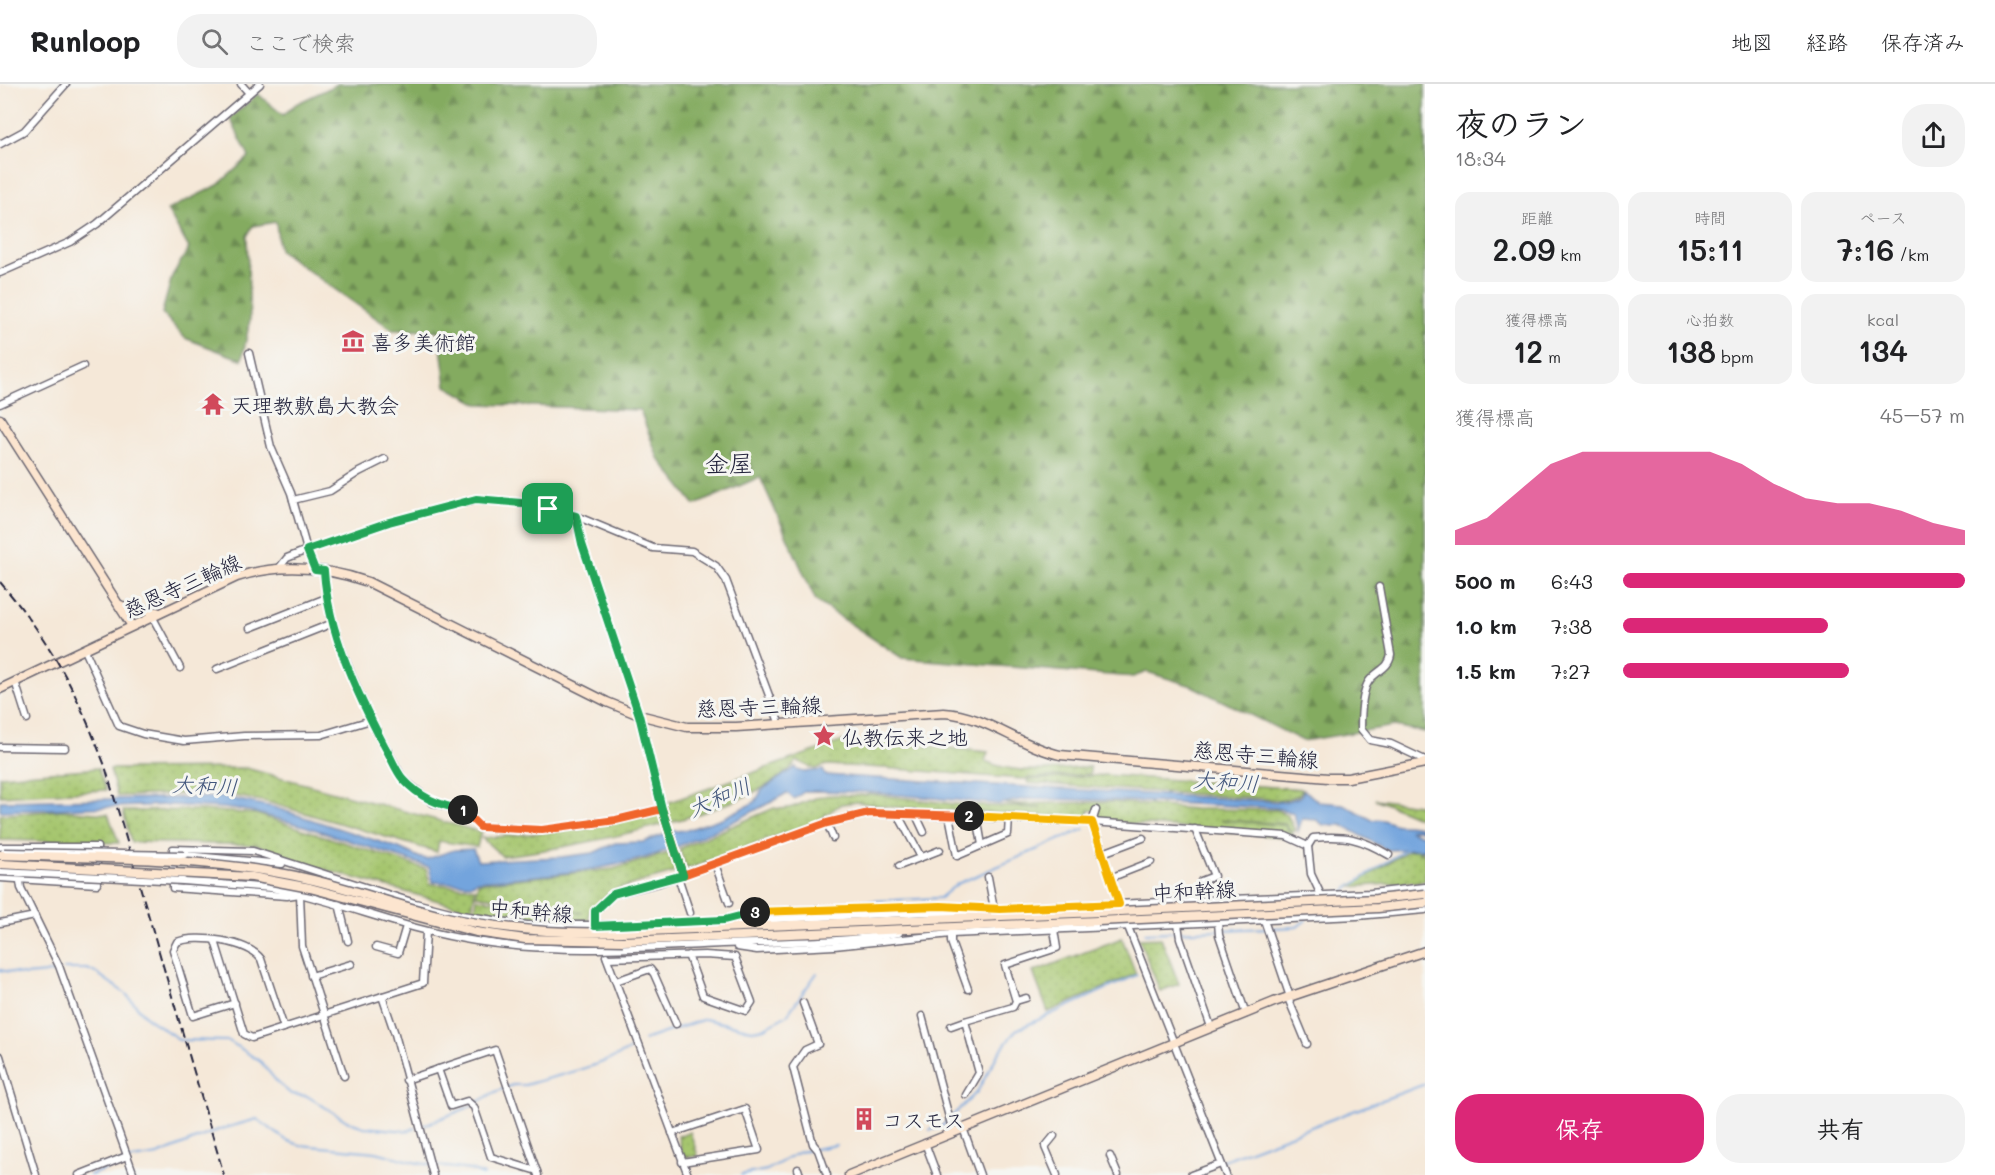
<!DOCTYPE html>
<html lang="ja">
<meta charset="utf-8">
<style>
body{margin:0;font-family:Mali,"Klee One",sans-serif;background:#f2f2f2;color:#202124;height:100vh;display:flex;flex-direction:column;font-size:22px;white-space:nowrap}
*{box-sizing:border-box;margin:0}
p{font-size:20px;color:#757577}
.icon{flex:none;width:33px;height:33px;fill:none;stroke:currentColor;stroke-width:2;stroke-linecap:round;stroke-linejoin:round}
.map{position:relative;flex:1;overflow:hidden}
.drawer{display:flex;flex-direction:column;background:#fff;width:570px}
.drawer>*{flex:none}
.pin{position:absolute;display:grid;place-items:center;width:51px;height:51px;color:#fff;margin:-26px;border-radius:12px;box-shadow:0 3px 9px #0006}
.km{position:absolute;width:30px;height:30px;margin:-15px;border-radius:50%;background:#222;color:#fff;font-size:16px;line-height:30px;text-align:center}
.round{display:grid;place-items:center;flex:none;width:63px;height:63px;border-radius:24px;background:#f2f2f2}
.head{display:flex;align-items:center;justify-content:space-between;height:102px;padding:0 30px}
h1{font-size:33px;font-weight:600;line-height:45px}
.metrics{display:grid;grid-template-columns:repeat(3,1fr);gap:9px;height:102px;padding:6px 30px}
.metrics div{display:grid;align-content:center;border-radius:15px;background:#f2f2f2;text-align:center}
.metrics b{font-size:30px;font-weight:600}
.metrics small{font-size:16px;font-weight:400}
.metrics p{font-size:16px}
.chart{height:168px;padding:12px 30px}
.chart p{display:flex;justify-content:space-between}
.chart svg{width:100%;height:108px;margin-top:6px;fill:#db2777;opacity:.7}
.primary-button{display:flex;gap:12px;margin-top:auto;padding:12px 30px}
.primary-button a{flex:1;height:69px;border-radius:24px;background:#db2777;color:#fff;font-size:24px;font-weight:600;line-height:69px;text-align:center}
.primary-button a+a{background:#f2f2f2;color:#202124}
ul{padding:0 30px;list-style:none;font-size:20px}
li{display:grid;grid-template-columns:96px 72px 1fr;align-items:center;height:45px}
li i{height:15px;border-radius:8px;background:#db2777}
header{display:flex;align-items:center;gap:36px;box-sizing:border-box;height:84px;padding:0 30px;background:#fff;border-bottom:2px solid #e0e0e0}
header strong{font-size:28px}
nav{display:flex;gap:33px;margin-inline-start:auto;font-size:21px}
.search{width:420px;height:54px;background:#f2f2f2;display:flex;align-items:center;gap:15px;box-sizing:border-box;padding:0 21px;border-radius:24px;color:#757577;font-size:22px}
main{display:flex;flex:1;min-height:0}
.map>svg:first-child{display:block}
.grass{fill:url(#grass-dots);stroke:#647454;stroke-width:1.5}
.forest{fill:url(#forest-firs);stroke:#53664e;stroke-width:1.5}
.water{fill:#73a4dd;stroke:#4a638c;stroke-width:1.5}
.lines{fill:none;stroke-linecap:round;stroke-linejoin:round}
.stream{stroke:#73a4dd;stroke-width:2}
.street-casing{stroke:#6c6772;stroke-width:9}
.secondary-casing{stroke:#6c6772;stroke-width:11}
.street{stroke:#fff;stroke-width:6}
.secondary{stroke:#fce5cf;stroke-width:8}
.rail{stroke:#22223b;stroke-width:2;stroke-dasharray:9 4.5;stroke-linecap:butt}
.street-bridge-casing{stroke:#6c6772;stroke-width:9;stroke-linecap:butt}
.secondary-bridge-casing{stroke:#6c6772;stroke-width:11;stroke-linecap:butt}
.street-bridge{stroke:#fff;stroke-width:6}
.secondary-bridge{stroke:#fce5cf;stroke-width:8}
.split-1-casing{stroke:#fff;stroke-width:12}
.split-2-casing{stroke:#fff;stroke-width:12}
.split-3-casing{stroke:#fff;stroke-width:12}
.split-4-casing{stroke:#fff;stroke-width:12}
.split-1{stroke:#22a559;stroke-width:8}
.split-2{stroke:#f0652b;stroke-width:8}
.split-3{stroke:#f5b400;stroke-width:8}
.split-4{stroke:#22a559;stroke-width:8}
.labels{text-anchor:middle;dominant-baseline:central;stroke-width:6;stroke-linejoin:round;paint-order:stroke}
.poi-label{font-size:21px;fill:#22223b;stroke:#f6f6f2;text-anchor:start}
.street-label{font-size:21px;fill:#22223b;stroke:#f6f6f2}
.water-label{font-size:22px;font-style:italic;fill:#42567c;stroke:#f6f6f2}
.quarter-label{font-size:24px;fill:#22223b;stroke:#f6f6f2}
</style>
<header>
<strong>Runloop</strong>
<div class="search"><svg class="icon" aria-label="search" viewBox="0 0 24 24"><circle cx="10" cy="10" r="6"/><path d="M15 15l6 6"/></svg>ここで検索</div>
<nav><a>地図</a><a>経路</a><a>保存済み</a></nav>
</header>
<main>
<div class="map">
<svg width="1425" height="1091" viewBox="0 0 1425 1091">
<defs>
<pattern id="grass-dots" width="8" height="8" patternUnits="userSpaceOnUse" patternTransform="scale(1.5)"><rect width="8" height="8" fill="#a6c66e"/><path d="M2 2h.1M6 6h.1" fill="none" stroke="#8faa60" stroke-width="1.8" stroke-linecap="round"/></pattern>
<pattern id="forest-firs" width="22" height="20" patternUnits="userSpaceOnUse" patternTransform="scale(1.5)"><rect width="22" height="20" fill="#84ab61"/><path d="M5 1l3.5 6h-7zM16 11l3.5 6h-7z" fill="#6c8b51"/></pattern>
</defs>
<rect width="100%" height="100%" fill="#f6f6f2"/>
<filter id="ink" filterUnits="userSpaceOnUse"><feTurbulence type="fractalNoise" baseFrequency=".0167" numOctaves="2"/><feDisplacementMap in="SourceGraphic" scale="12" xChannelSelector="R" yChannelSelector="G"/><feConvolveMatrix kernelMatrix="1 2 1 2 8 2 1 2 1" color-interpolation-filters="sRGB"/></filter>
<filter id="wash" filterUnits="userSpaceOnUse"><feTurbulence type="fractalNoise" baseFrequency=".008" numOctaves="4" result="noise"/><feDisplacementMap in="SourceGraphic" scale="24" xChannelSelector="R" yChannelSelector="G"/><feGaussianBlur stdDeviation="1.35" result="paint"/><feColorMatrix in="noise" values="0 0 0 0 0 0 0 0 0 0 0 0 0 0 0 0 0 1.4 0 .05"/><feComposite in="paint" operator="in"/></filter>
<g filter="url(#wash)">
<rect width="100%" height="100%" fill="#f5e8d8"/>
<g class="grass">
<path d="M843,657L849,662L877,657L988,668L985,677C1017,692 1056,685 1090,683V690L1022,695L883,684L827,681L815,685L797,677C758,729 567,765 502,772L482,754L583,745L668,725L667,719Z"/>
<polygon points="98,684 106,706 0,712 0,692"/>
<polygon points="246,684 481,748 477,763 439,757 437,768 267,718 220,709 117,712 110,685"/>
<polygon points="1105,691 1303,705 1299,711 1283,716 1028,699 1027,696"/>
<path d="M870,710L963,721L1042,724L1005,720L1113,718L1194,725L1277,726L1288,732L1295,747L1291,748L1285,740L1220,736L1285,741L1295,754L1092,736L1096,727L1089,726L1087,735L891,723L857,718L841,720L816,738L687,785L679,765L774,724C789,728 804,717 819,713C835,708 853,714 870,710Z"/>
<polygon points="1375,715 1425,722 1425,736"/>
<polygon points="60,726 108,730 119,759 0,756 0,731"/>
<polygon points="202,726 256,730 426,785 430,800 475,804 472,826 304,780 258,761 131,758 123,727"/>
<polygon points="1418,765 1425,766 1417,768 1425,769 1425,797 1350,803 1407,767"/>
<polygon points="669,769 676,788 611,807 590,826 589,836 550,835 475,826 477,814 583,829 476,811 478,799 613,785"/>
<polygon points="1122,854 1136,890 1048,928 1033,888"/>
<polygon points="1161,854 1179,900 1160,907 1139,855"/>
<polygon points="690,1048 698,1072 686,1073 682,1069 678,1052"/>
</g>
<polygon class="forest" points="338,0 1425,0 1425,648 1394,642 1303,657 1192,602 1147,588 1133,593 902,574 816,517 760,393 695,421 658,374 640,326 478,320 446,302 439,247 393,246 279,166 276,138 253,142 247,152 250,236 242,276 185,254 162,229 172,192 189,164 167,126 218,101 249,73 230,34 258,10 283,31 296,20"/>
<path class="water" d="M796,683L797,686L804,688L823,686L825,691L1283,718L1300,713L1304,706L1319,718L1343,720L1372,736C1386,733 1389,741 1401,741C1410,741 1415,741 1425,744V748L1419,745L1409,746L1425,752V765L1387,766L1342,741H1323L1317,736L1302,735L1298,747L1294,729L1276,724L1103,716L1025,715L999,720L867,708L805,707L794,715L787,709C745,733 701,755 654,771C601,788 532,793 477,797L472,800L433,798L429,783L304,742L249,727L223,724L170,721L0,727V717L224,713L273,723L399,764L421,774L427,775L454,766L473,765L478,777L561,773L593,769L615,759L643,758L674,747L687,746L725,733L755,718L762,706Z"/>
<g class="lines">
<g class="stream">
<polyline points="1341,809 1406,765"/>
<polyline points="850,818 940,814 957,800 1084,745"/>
<polyline points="1145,849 1297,843 1306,836"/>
<polyline points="64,885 87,885 98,890 126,910 147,934 180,956 229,957 261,978 277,998 291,1010 307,1012 347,1037 364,1043 407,1047 415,1044"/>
<polyline points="0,886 26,891 57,888"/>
<polyline points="644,956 705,935 752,946 765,944 787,931 817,889"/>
<path d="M424,1041L467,1024L495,1008L513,1001H525C561,990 602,983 634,963"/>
<polyline points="930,1046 941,1043 977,1008 998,970 1016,946 1137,891"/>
<polyline points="1221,1077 1425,1000"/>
<polyline points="90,1091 133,1075 158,1071 218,1046 257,1035 286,1056 300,1061 376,1068 418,1079 470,1086 484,1091"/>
<polyline points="741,1091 767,1086 799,1068 836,1061"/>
</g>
</g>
</g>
<g filter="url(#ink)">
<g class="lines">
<g class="street-casing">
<g id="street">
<polyline points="241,0 249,9"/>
<polyline points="0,60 24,47 66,0"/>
<polyline points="0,189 70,158 97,140 260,0"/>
<polyline points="249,269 271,363 291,409 307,466 315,486"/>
<polyline points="0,320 83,282"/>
<polyline points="293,416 330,407 359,388 385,375"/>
<polyline points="576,432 582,460 639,631 662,725 683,791"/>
<polyline points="279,484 287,474 307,466 389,438 476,415 533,420 576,432 653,464 692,467 716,482 726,496 780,641"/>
<path d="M1379,503L1391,571C1389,585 1377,586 1369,597C1362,607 1361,632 1361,645L1370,656L1391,660L1425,676"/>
<polyline points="152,532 180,584"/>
<polyline points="250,544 326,514"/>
<path d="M85,566L119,642L143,650L184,657L244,652L321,651L371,636C350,588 327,539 324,487"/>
<polyline points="217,585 333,539"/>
<polyline points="15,597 27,635"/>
<polyline points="371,636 403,695 433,719 464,727 480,743 542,746 616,736 662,725"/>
<polyline points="0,663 65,664"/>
<polyline points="1096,726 1092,738 1119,820 1226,1091"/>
<polyline points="897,729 921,773"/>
<polyline points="915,729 924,748"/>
<polyline points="949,731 957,772 1008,750 1009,733"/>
<polyline points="977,732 982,761"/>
<polyline points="827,739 833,754"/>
<polyline points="1195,745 1214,792 1201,797"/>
<path d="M1308,762L1313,754C1346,751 1360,754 1389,771"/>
<polyline points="0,763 97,763 97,800 0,794"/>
<polyline points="1103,769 1143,754"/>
<polyline points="184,771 282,780"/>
<polyline points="715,780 729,819"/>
<polyline points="899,782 940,766"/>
<polyline points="18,784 21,804 59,882 134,1091"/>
<polyline points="678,793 690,829"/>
<polyline points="988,793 994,825"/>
<polyline points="1110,794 1151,778"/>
<polyline points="183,797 271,804 300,810 302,862 344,992"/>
<polyline points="339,820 348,857"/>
<polyline points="737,833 754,828 941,822 1000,825 1371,809 1425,803"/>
<polyline points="1264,836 1290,913"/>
<polyline points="1218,838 1219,851 1246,930"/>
<polyline points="0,839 35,832"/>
<polyline points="1178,840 1180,854 1211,943"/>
<polyline points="595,842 595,827 613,810 659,799 827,739 869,729 1092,738 1286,752 1308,762 1311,790 1321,811"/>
<path d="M899,849C840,859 781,858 722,860C639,864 558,870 476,857C416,848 359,825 300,810L287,812L173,804V765L253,767L415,819L462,831L527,841H642L930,828L975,830"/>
<polyline points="951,850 951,858 968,905"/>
<polyline points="215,857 244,950 252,954 423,899 426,848"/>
<polyline points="376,863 398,869 406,842"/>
<polyline points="737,863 757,866 834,862 951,850 1357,832 1425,826"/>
<polyline points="606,872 688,1091"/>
<polyline points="607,874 705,871 735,873 752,918 746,927 703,912 688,871"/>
<polyline points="311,892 351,880"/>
<polyline points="616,897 650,885 654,890 676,940"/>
<polyline points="382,912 395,950 433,1091"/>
<polyline points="1288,914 1307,960"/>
<polyline points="1016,917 1026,914"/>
<path d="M235,919L193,932L173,866L177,858C197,850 248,857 261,875L284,944"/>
<polyline points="803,919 818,960 805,966 793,983 813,1060 818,1066 827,1091"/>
<polyline points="922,932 953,1048"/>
<polyline points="951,942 965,937"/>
<polyline points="0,972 36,1091"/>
<polyline points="438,985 451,1022 467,1017 474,1023 491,1073 537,1087"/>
<polyline points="406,996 495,966 538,1091"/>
<polyline points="966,1011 979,989 965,937 1013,923 1016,917 1005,881 1057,864 1054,846"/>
<polyline points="963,1044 980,1091"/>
<polyline points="672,1049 745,1025 759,1066 682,1078"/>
<polyline points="1054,1052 1045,1063 1057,1091"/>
<polyline points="925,1059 937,1091"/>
<polyline points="1110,1072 1118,1091"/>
<polyline points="798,1085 800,1091"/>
<polyline points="79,1091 127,1072"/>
<polyline points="1191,1091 1221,1080"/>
</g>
</g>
<g class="secondary-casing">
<g id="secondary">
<polyline points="0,335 132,542"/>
<polyline points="120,521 132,526 157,528"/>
<path d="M0,605L237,493C280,479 325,483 368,498L607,618L639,631L687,643H736L944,629C985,631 1020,662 1060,671L1328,694H1348L1425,679"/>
<polyline points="622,848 1099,828"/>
<polyline points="623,857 1098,837"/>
<polyline points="849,1091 1274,918 1425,867"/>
</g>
</g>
<use href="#street" class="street"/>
<use href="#secondary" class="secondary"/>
<path class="rail" d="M0,498C53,560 76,607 105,682L224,1091"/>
<g class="street-bridge-casing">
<g id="street-bridge">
<polyline points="4,768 184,771"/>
<polyline points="0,788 183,797"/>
</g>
</g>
<g class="secondary-bridge-casing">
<g id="secondary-bridge">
<path d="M0,771C93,774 194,773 285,790C338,799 390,820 442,832C502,846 561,850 622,848"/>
<polyline points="0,780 252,793 310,804 476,848 525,855 623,857"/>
<polyline points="1099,828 1376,815 1425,810"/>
<polyline points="1098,837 1378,824 1425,819"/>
</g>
</g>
<use href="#street-bridge" class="street-bridge"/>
<use href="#secondary-bridge" class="secondary-bridge"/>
</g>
</g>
<g class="lines" filter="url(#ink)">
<g class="split-1-casing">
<path id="split-1" d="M463,726C439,721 420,714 403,695C396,687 391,673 385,663C357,610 328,548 324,487L315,486L307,466L389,438L476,415L533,420L548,425"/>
</g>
<g class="split-2-casing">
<polyline id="split-2" points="463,726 480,743 542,746 616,736 662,725 683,791 827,739 869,729 969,732"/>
</g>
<g class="split-3-casing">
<polyline id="split-3" points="755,828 941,822 1000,825 1119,820 1092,738 969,732"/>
</g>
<g class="split-4-casing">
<polyline id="split-4" points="548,425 576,432 582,460 639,631 662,725 683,791 613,810 595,827 595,842 724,836 755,828"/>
</g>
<use href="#split-1" class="split-1"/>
<use href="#split-2" class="split-2"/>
<use href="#split-3" class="split-3"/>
<use href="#split-4" class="split-4"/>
</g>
<defs>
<g id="museum-bare" transform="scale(1.8)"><path d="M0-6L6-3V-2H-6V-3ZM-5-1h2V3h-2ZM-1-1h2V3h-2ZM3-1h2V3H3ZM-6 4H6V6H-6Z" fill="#d1495b" stroke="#f6f6f2" stroke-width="2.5" paint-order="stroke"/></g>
<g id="temple-bare" transform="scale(1.8)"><path d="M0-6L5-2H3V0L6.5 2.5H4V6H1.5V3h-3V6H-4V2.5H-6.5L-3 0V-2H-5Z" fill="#d1495b" stroke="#f6f6f2" stroke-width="2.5" paint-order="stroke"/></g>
<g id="sight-bare" transform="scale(1.8)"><path d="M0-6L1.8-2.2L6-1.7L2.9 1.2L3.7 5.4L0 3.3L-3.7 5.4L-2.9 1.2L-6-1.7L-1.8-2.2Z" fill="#d1495b" stroke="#f6f6f2" stroke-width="2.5" paint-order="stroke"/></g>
<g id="building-bare" transform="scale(1.8)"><path d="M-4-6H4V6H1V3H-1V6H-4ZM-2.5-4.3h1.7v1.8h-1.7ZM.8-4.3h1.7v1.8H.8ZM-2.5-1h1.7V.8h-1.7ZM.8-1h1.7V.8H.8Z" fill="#d1495b" stroke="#f6f6f2" stroke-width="2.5" paint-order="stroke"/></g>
</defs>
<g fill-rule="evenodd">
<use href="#museum-bare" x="353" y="257"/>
<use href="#temple-bare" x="213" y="320"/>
<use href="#sight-bare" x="824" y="652"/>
<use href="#building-bare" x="864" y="1035"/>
</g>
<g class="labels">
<g class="poi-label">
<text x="371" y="257">喜多美術館</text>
<text x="231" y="320">天理教敷島大教会</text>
<text x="842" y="652">仏教伝来之地</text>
<text x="882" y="1035">コスモス</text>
</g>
<g class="street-label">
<text transform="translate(182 501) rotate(-24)">慈恩寺三輪線</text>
<text transform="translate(759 622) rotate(-2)">慈恩寺三輪線</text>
<text transform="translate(1256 670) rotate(5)">慈恩寺三輪線</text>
<text transform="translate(1194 806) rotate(-3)">中和幹線</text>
<text transform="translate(531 826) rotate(5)">中和幹線</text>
</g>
<g class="water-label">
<text transform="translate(1226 697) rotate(4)">大和川</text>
<text transform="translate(205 701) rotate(3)">大和川</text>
<text transform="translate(719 713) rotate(-23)">大和川</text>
</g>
<g class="quarter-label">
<text x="729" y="378">金屋</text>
</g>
</g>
</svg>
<div class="pin" style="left:548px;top:425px;background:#1e9e55"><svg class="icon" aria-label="arrive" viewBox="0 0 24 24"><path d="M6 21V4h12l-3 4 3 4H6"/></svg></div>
<b class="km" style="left:463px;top:726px">1</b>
<b class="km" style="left:969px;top:732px">2</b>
<b class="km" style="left:755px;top:828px">3</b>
</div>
<section class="drawer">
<div class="head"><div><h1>夜のラン</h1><p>18:34</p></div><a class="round"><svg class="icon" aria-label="share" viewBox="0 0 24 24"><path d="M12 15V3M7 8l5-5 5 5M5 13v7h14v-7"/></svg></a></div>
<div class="metrics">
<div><p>距離</p><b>2.09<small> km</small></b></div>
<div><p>時間</p><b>15:11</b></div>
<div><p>ペース</p><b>7:16<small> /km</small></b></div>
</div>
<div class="metrics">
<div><p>獲得標高</p><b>12<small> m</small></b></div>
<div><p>心拍数</p><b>138<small> bpm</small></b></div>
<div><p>kcal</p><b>134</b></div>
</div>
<div class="chart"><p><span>獲得標高</span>45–57 m</p>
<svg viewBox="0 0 160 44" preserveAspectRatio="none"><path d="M0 44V38L10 33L20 22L30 11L40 6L50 6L60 6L70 6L80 6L90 11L100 19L110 25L120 27L130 27L140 30L150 35L160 38V44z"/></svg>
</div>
<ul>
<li><b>500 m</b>6:43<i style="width:100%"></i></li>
<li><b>1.0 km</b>7:38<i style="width:60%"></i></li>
<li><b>1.5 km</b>7:27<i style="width:66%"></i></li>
</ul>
<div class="primary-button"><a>保存</a><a>共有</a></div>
</section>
</main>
